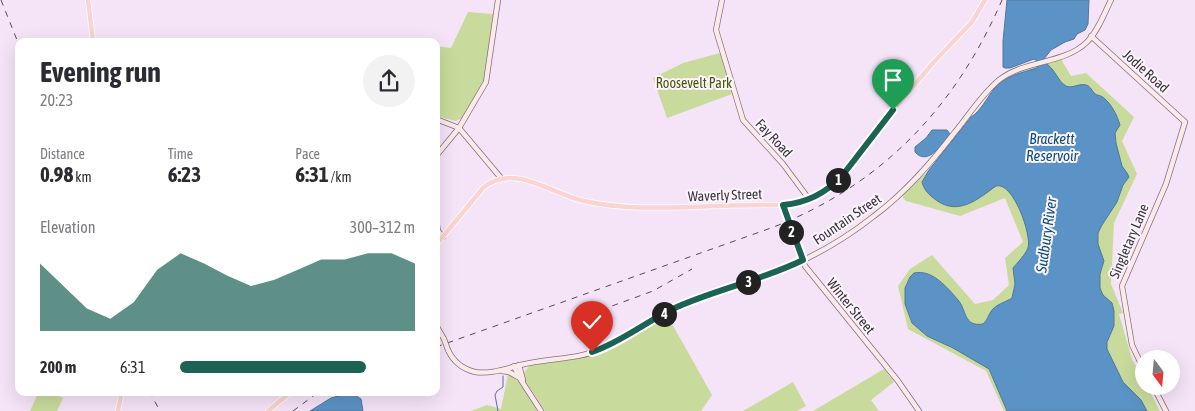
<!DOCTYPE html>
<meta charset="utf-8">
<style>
body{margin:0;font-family:"Asap Condensed",sans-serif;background:#f2f2f3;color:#2b2b33;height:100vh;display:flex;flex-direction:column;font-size:19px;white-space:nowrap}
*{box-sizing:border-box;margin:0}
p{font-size:16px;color:#7c7c81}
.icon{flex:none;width:28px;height:28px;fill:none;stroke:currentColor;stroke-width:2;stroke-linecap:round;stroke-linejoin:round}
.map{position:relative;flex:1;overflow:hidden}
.drawer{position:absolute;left:15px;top:38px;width:425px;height:358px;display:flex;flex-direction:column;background:#fff;border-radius:10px;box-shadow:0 5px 20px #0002}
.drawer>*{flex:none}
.needle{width:32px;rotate:164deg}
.tools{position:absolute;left:1135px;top:350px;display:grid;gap:10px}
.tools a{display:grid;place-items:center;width:45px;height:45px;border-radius:50%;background:#fff;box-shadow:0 5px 20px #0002;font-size:25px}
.pin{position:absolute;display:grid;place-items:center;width:42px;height:42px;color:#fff;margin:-51px -21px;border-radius:50% 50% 50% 0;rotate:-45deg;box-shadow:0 0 5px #0007}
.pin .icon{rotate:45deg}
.km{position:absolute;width:25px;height:25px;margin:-12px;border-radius:50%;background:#222;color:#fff;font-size:14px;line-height:25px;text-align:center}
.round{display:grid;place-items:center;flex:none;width:52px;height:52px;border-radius:26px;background:#f2f2f3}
.head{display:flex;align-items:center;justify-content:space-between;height:85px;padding:0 25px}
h1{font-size:28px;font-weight:700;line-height:38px}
.stats{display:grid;grid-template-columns:repeat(3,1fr);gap:8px;height:85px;padding:5px 25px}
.stats div{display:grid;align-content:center}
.stats b{font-size:21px;font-weight:700}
.stats small{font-size:14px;font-weight:400}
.stats p{font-size:14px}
.chart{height:140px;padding:10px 25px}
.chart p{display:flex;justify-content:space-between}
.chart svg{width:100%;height:90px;margin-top:5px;fill:#1c6255;opacity:.7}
ul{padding:0 25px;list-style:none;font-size:16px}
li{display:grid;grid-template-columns:80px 60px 1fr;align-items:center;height:38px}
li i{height:12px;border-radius:6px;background:#1c6255}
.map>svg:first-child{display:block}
.green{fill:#c8db9c}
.water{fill:#5b93c6;stroke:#51769c}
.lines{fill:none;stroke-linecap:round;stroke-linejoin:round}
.stream{stroke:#51769c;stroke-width:1}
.secondary-casing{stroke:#817184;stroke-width:6}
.primary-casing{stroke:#fff;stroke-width:6}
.secondary{stroke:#fceae8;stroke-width:4.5}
.primary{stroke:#f9d4d1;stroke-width:4.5}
.rail{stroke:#554c56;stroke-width:1;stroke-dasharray:6 6;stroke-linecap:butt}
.secondary-bridge-casing{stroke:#817184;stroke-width:6;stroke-linecap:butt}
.secondary-bridge{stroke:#fceae8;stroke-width:4.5}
.route-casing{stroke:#fff;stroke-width:10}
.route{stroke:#1c6255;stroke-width:6}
.labels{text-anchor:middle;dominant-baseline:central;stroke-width:4;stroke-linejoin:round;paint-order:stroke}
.street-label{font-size:14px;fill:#3a333b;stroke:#fcf5fd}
.park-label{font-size:14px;fill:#475806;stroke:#fcf5fd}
.water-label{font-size:15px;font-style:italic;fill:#0c4d7d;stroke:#fcf5fd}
</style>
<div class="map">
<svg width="1195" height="411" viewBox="0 0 1195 411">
<rect width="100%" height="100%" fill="#f5e3f8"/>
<g class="green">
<polygon points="468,12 493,14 485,78 462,118 456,121 436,116 436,46 451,48"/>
<polygon points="720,53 732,94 667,118 653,78 683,63"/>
<polygon points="1061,59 1071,76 1086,73 1134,117 1122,141 1137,174 1114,223 1111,284 1123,313 1119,314 1132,359 1144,381 1144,386 1147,386 1160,411 1004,411 986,371 908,329 898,286 910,269 932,255 975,304 993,300 1009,285 1005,258 1023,242 1005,198 960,216 906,201 903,198 903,195 934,165 999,84 1017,73"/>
<polygon points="667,315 712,395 701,411 545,411 525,380 524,373 529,366 577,359 596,354"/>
<polygon points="884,369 894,382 871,400 879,411 813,411"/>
<path d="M508,374C522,381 529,398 538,411H471L487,405L501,409Z"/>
<polygon points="793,382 806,406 797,411 743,411"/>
<polygon points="39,391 48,391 63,398 57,411 30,411"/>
</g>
<g class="water">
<path d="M1007,0H1089L1088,24L1085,30L1077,34L1074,39L1065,42L1051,50L1044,59L1045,63C1055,68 1058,82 1066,86C1072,89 1079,83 1086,85C1090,86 1091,89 1094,93C1097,96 1101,95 1104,98C1112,105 1117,115 1120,125L1115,133L1116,143L1122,166L1127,173L1129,177L1123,185L1117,202L1102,225L1098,233V244L1104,261L1100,274V288L1103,295L1112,303L1114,311V326L1107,342V349L1123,382L1141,400L1147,411H1007L989,369L953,348L927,336L912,323L905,304V288L910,277L914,273C932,269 947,287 958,300C967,310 963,327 983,324C988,320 988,315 992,310C997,304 1006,302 1012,298L1015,284L1013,268C1018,262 1025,255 1028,248C1032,235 1013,181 996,186C977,200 958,216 936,200C929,195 924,190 922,182L929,170L971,117C981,111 986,99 994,89C1004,76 1021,73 1037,68L1038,65L1037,61L1034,59L1010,68H1005L1003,67V41Z"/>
<path d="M932,130H947L950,134C943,143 928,167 915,152V147L926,138Z"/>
<polygon points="350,393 355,395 361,399 363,411 310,411 331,398"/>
</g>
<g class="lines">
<polyline class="stream" points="498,411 495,395 497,391 503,387 503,376"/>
<g class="secondary-casing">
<g id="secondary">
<polyline points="722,0 716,30 743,120 783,164 809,199"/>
<polyline points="1091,36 1185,122 1166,184 1122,286 1132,345 1144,370"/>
<polyline points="436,119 459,128 501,178"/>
<polyline points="436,156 459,128 486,82 498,0"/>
<polyline points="436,219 438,231 443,237"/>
<polyline points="791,230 805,266 898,381 919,411"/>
<polyline points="436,325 444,339"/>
<path d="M448,350C453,361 463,369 475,372C493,375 512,366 530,363C554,358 579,359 601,349C628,337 651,318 678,307C717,291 757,281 795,264C824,251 850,235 874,216C906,192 931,163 955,132C969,115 982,94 999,80C1024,60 1065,64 1087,42C1098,31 1104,14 1111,0"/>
<polyline points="519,365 523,380"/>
<polyline points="514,366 519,377 541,411"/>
<polyline points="502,371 509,372 518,377"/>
<polyline points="1153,386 1166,411"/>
</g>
</g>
<g class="primary-casing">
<g id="primary">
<polyline points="88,0 93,41"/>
<path d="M436,245L483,188C514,162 551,194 584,201C629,211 675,207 721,206C742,205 762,205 783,205L798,203L815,197L838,181L881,125L932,64L972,22L985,0"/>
<polyline points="118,411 122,391"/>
<polyline points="268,411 292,391"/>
</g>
</g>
<use href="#secondary" class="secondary"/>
<use href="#primary" class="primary"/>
<g class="rail">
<polyline points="1,0 19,45"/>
<polyline points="601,310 653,291 692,269"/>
<path d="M436,347L771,228C881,186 956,107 1002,0"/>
<polyline points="149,391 160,411"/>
<polyline points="293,411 320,391"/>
</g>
<g class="secondary-bridge-casing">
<g id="secondary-bridge">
<polyline points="785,214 791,230"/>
<polyline points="444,339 448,350"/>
</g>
</g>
<use href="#secondary-bridge" class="secondary-bridge"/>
</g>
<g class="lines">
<g class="route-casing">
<path id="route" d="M592,352C622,342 648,320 677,307C718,289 762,280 803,260L783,205C806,203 826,193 842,176L893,110"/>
</g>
<use href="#route" class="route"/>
</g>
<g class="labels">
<g class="street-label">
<text transform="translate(1146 71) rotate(42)">Jodie Road</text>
<text transform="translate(774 138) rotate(47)">Fay Road</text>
<text transform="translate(725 195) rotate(-2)">Waverly Street</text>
<text transform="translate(847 219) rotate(-34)">Fountain Street</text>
<text transform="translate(1129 241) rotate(-67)">Singletary Lane</text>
<text transform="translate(851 306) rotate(51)">Winter Street</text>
</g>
<g class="park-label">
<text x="694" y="83">Roosevelt Park</text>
</g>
<g class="water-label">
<text x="1052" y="138">Brackett<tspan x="1052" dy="17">Reservoir</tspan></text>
<text transform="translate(1046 235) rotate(-82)">Sudbury River</text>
</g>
</g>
</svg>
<div class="tools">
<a><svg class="needle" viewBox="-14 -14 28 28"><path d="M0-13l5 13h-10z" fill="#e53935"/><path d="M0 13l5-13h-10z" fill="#7c7c81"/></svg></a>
</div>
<div class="pin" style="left:893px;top:110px;background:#1e9e55"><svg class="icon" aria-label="arrive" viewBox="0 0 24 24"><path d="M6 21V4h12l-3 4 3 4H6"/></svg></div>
<div class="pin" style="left:592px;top:352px;background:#d93025"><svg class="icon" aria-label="check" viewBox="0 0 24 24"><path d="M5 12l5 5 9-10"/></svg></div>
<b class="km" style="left:838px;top:180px">1</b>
<b class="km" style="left:791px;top:232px">2</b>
<b class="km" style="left:748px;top:282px">3</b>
<b class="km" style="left:664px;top:314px">4</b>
<section class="drawer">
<div class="head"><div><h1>Evening run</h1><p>20:23</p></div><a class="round"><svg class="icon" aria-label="share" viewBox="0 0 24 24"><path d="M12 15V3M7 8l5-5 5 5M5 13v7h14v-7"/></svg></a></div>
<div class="stats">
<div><p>Distance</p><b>0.98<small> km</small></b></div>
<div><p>Time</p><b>6:23</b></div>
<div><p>Pace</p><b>6:31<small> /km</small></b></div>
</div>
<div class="chart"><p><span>Elevation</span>300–312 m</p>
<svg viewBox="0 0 160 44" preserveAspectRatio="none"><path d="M0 44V11L10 22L20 33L30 38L40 30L50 14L60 6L70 11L80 17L90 22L100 19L110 14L120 9L130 9L140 6L150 6L160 11V44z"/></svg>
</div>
<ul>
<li><b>200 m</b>6:31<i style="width:79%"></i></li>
</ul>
</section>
</div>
